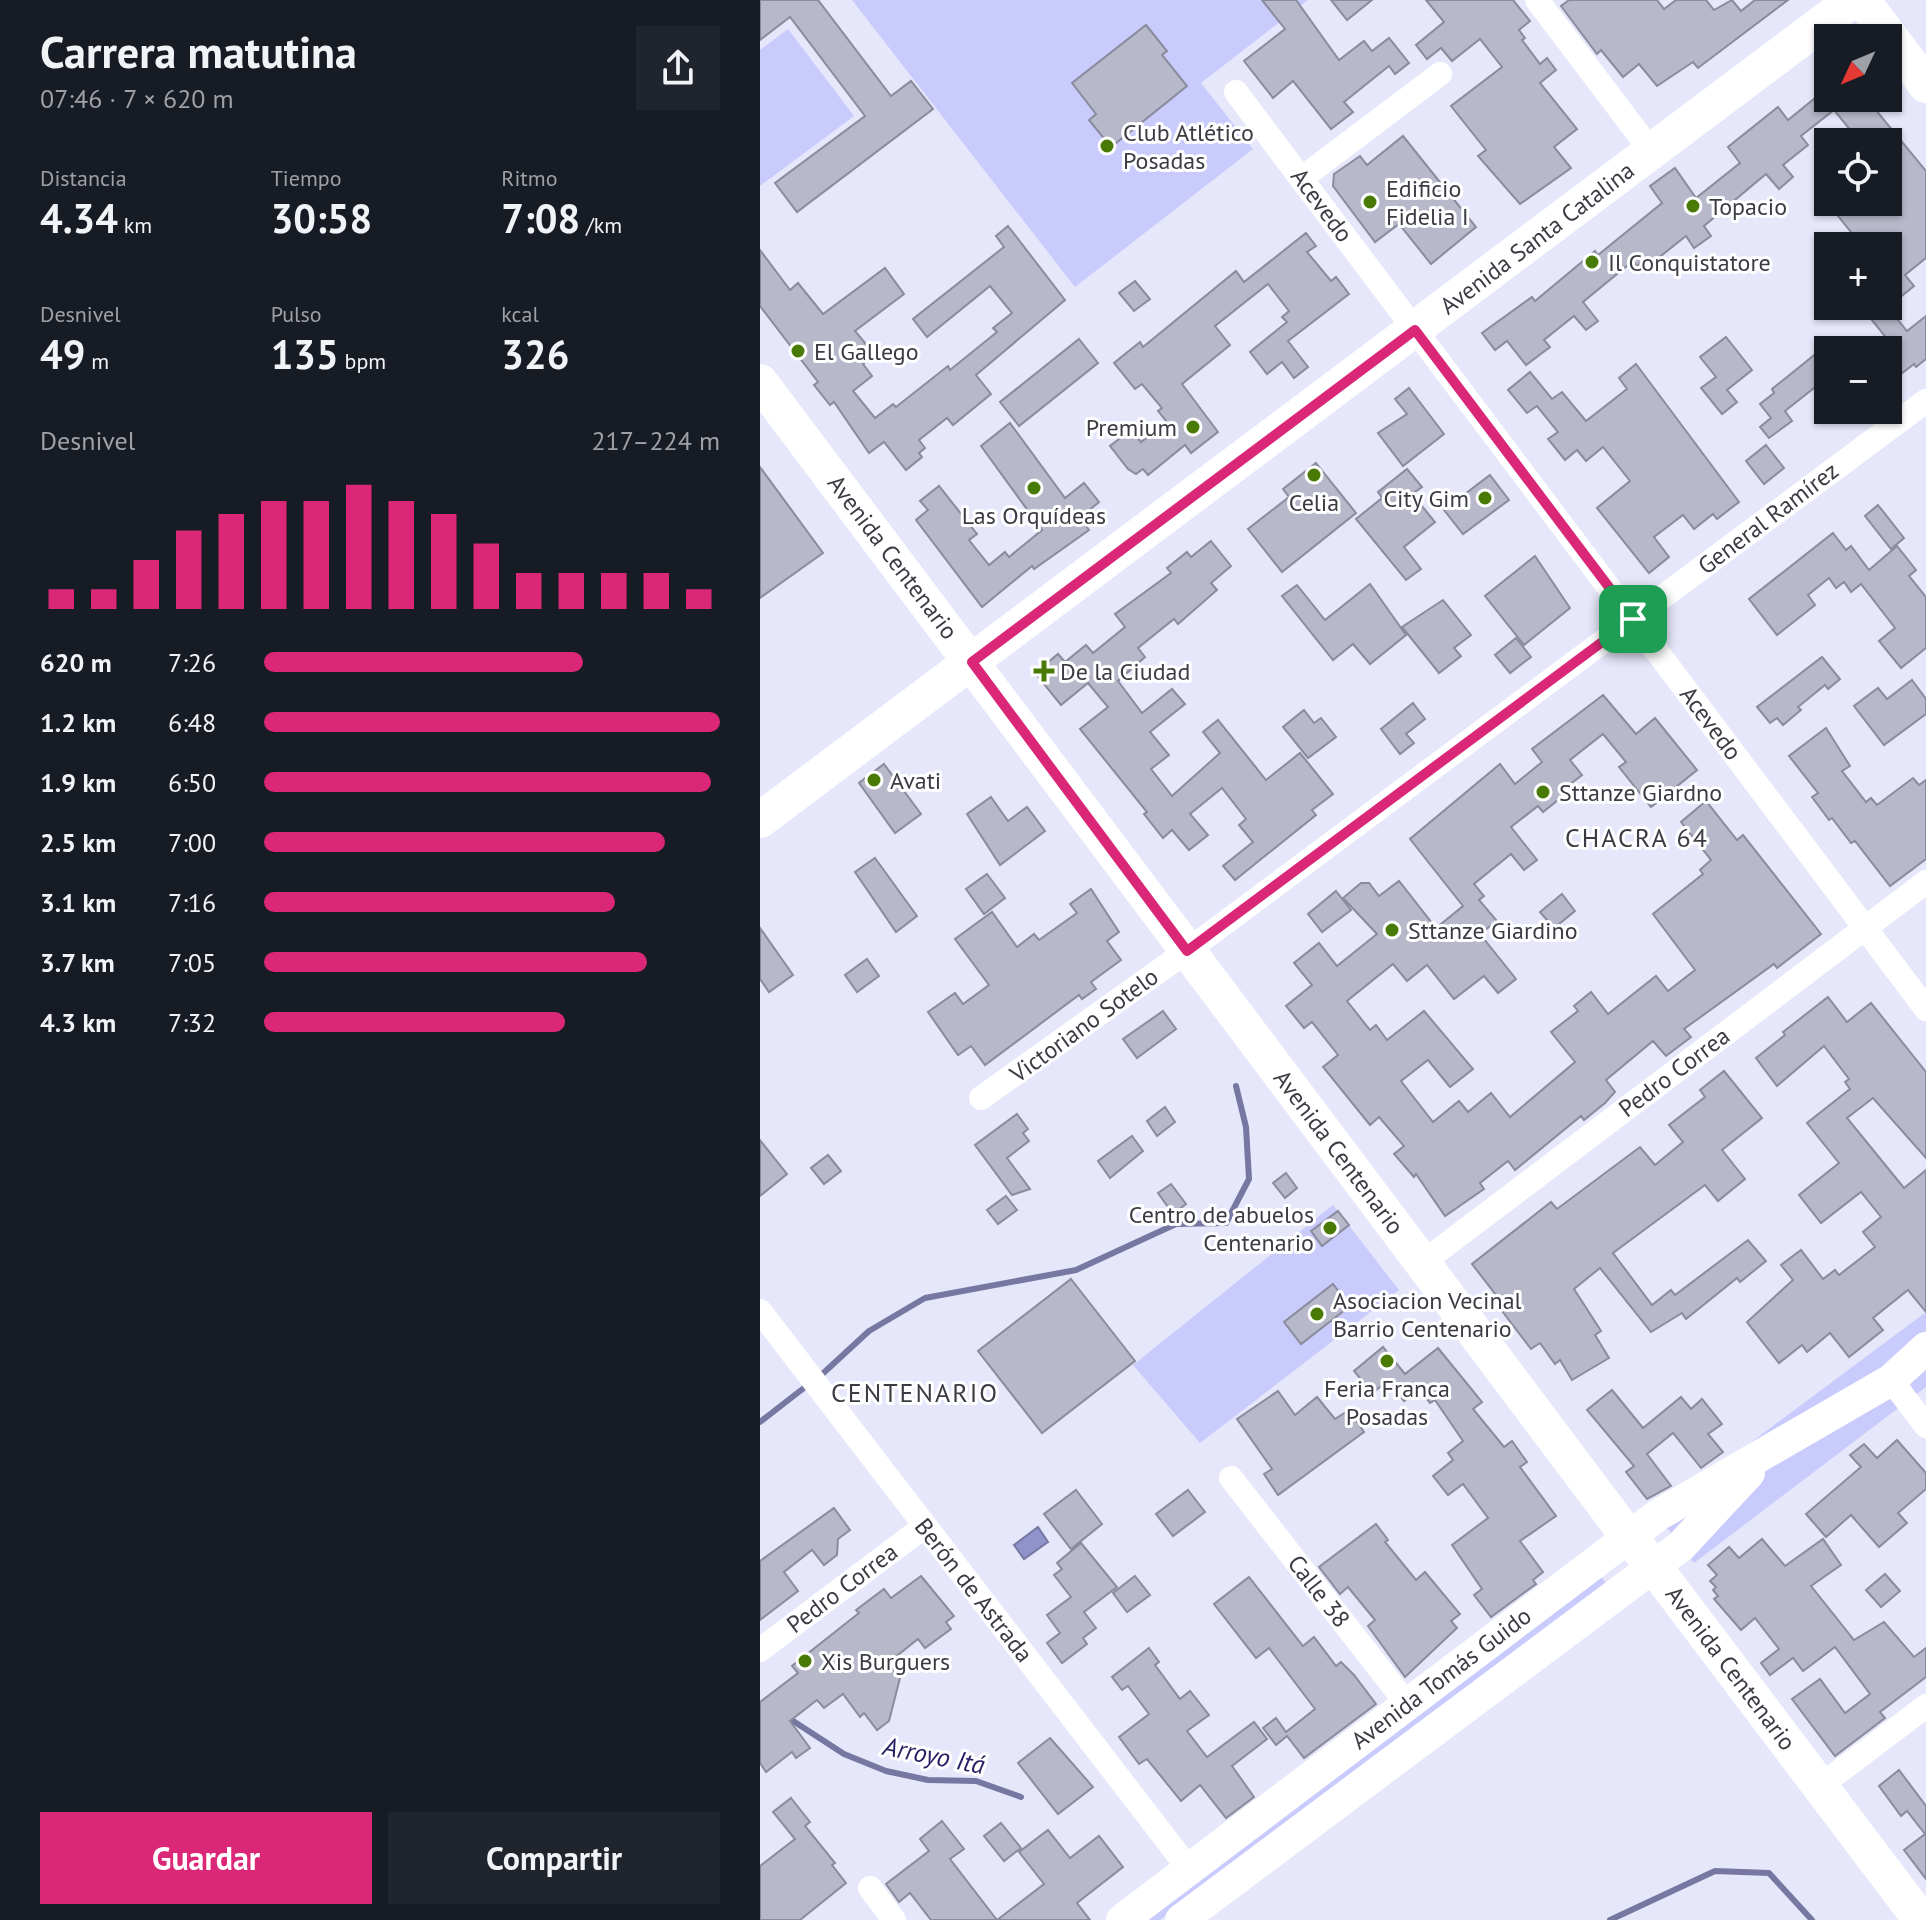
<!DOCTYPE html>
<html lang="es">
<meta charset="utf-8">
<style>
body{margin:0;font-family:"PT Sans",sans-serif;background:#20242c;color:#f1f3f6;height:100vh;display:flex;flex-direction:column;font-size:30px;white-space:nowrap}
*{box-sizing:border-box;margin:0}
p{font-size:26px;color:#9ea1a6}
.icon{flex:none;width:44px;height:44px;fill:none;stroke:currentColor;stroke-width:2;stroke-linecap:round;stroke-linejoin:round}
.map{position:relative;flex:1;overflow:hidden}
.details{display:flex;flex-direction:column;background:#171b24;width:760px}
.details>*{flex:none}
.needle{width:52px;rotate:226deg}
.buttons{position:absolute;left:1054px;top:24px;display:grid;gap:16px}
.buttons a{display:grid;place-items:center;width:88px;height:88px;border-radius:0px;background:#171b24;box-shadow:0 2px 6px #0004;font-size:40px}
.pin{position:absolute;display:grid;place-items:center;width:68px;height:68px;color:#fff;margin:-34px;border-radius:16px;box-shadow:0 4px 12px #0006}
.round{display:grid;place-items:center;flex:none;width:84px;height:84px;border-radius:0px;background:#20242c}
.head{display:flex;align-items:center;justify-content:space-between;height:136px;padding:0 40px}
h1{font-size:44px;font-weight:800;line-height:60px}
.metrics{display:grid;grid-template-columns:repeat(3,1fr);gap:12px;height:136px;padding:8px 40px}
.metrics div{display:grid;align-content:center}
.metrics b{font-size:40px;font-weight:800}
.metrics small{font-size:22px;font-weight:400}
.metrics p{font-size:22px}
.chart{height:224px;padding:16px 40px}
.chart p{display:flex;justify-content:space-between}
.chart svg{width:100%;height:144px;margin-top:8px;stroke:#db2777;stroke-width:6}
.cta{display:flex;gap:16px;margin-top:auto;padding:16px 40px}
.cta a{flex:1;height:92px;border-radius:0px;background:#db2777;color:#fff;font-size:32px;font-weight:800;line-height:92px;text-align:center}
.cta a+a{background:#20242c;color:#f1f3f6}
ul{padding:0 40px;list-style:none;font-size:26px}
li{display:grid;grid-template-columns:128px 96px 1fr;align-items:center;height:60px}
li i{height:20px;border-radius:10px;background:#db2777}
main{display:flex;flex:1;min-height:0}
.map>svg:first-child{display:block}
.green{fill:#c9cbfd}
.water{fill:#9092ca;stroke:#7678a2;stroke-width:2}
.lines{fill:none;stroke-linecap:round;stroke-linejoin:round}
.stream{stroke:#7678a2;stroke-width:6}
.building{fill:#b7b8ca;stroke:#8a8b9c;stroke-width:2}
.minor{stroke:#fff;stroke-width:24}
.secondary{stroke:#fff;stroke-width:32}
.primary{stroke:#fff;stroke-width:36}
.route-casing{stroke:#fff;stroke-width:16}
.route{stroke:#db2777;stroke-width:10}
.poi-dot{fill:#487a05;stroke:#fff;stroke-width:3}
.labels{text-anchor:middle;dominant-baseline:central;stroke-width:6;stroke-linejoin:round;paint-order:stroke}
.poi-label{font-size:24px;fill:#3b3c43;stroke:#fff;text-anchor:start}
.street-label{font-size:24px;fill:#3b3c43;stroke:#fff}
.neighbourhood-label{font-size:26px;letter-spacing:2px;fill:#3b3c43;stroke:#fff}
.water-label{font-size:26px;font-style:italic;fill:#282163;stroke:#fff}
</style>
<main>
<section class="details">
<div class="head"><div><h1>Carrera matutina</h1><p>07:46 · 7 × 620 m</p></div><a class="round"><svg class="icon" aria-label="share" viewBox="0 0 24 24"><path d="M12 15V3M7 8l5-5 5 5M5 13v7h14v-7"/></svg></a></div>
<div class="metrics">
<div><p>Distancia</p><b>4.34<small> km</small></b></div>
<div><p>Tiempo</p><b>30:58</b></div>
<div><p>Ritmo</p><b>7:08<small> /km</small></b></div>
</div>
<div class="metrics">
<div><p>Desnivel</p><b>49<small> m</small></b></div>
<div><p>Pulso</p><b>135<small> bpm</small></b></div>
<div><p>kcal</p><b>326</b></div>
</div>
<div class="chart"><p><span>Desnivel</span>217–224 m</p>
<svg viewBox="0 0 160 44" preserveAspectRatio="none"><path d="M5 44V38M15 44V38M25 44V29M35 44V20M45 44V15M55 44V11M65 44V11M75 44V6M85 44V11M95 44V15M105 44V24M115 44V33M125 44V33M135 44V33M145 44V33M155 44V38"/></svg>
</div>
<ul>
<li><b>620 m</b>7:26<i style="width:70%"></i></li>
<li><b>1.2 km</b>6:48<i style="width:100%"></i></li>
<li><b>1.9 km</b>6:50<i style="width:98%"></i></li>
<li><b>2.5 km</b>7:00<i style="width:88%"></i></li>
<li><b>3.1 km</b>7:16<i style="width:77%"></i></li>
<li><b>3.7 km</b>7:05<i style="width:84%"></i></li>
<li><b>4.3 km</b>7:32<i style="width:66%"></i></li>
</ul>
<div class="cta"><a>Guardar</a><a>Compartir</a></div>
</section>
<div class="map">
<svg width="1166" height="1920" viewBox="0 0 1166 1920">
<rect width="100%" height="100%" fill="#e6e7fa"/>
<g class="green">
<polygon points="92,0 548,0 441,83 493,149 315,287"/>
<polygon points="28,29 94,116 0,186 0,50"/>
<polygon points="573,1205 639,1290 440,1443 373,1365"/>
<polygon points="1166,1312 1166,1387 934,1563 896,1513"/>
<polygon points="837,1571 848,1586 400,1920 372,1920"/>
</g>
<polygon class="water" points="278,1527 288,1542 264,1559 254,1545"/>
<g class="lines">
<g class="stream">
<polyline points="58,1378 109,1331 165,1298 316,1270 416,1224 466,1223 489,1179 486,1127 476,1086"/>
<polyline points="0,1422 49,1384"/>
<polyline points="27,1717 84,1754 126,1771 168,1780 216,1781 261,1797"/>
<polyline points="850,1920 955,1871 1009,1873 1052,1920"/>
</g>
</g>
<g class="building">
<polygon points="0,0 58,0 131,96 151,81 173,109 37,212 15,183 105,116 30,17 0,40"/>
<polygon points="502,0 536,0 579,60 604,41 612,51 629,38 649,63 635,74 629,66 584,102 593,112 571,129 533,81 513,98 484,61 525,29"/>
<polygon points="571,0 612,0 587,20"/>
<polygon points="666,0 753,0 770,21 759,30 765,38 762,40 780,64 787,58 796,70 780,83 817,129 794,147 811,168 760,204 718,156 726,150 691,106 742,67 720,39 692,61 681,48 667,59 656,45 684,22"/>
<polygon points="809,0 897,0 904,9 916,0 946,0 954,10 972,0 981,11 995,0 1028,0 938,68 933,62 897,86 879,64 863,77 841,50 837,54 801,6"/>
<polygon points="386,25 407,51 402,55 427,86 351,147 329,120 336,114 312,83"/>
<polygon points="1060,94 1063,98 1106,98 1166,171 1166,258 1145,275 1154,286 1128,307 1128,246 1102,246 1067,202 1128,202 1128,142 1100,142 1074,110 1041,136 1048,145 1023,165 1033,177 1019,189 1006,174 944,226 951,236 934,248 926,236 892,263 887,257 877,266 873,261 823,302 838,321 826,330 814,316 784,340 790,347 766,365 747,341 735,350 722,333 772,297 775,301 835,251 838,255 902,203 890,186 915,168 936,198 980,163 968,147 1018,107 1028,120"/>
<polygon points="643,136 716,227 671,264 639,224 615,242 573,186 574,174 600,156 607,165"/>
<polygon points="248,226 305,300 216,375 231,394 193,425 187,418 159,440 165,448 159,453 162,457 146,470 124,442 109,453 74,402 70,405 54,385 58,382 0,306 0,250 30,290 38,283 63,314 125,268 144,294 95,331 115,355 103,364 112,376 93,391 115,418 133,404 136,407 188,366 190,370 237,332 233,328 252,313 230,286 167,337 153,319 244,247 236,236"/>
<polygon points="546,233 556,246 547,252 571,281 576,277 589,294 528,341 548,367 534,378 522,362 507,374 490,352 527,322 522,317 529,311 508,284 455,326 470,345 422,384 458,432 431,453 425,445 388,475 383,469 376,474 368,469 350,446 371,430 381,442 407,422 398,411 402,408 382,384 375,389 354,363 380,342 383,347 476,271 484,282"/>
<polygon points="375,281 390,299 374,311 359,293"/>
<polygon points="1127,306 1147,331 1166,316 1166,359 1156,367 1154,364 1128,384 1128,340 1111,319"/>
<polygon points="966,337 992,370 967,390 977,402 962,414 941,388 956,377 940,357"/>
<polygon points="319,339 338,363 259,426 240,402"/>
<polygon points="1058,352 1068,365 1068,377 1025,411 1032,421 1009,438 1000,427 1011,418 1000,404 1014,393 1012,389"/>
<polygon points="876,364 979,502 957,519 953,514 934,529 923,515 894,537 909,557 889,573 837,508 870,481 843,447 826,461 817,450 805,460 788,439 798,432 777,406 767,413 748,390 770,372 792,399 802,392 826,421 867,389 859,378"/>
<polygon points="649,388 684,434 643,466 618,433 647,414 635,399"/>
<polygon points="250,423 305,498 324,483 339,502 320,518 329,530 274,569 272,566 222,607 156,520 168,510 160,501 179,486 217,534 209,540 229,565 245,552 249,557 282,530 221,446"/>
<polygon points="1006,445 1024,468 1004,484 986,461"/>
<polygon points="556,463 596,513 522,572 488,529 529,497 523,489"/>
<polygon points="0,467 63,553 0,598"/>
<polygon points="647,469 662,487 652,494 675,522 644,547 661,569 646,580 596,519 622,498 618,492"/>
<polygon points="730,475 749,500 703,534 684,510"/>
<polygon points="1118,505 1144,538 1131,549 1105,516"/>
<polygon points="1073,533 1086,550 1091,546 1109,570 1137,546 1156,570 1149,576 1166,597 1166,648 1141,668 1119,641 1135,628 1101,584 1091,592 1084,582 1076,588 1069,578 1048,595 1055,605 1017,635 989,599"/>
<polygon points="451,541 471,566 451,583 457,590 418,624 414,619 378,648 385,657 358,681 382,713 412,689 425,704 390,732 409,755 391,769 412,796 460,753 443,732 458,720 506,780 540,753 573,794 552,810 556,815 475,880 463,866 493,842 479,825 486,819 462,788 430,814 448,835 429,850 412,830 403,838 384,814 387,812 320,729 348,707 328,683 301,705 275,673 298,654 305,662 326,645 333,653 365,627 355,614 411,573 407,568 427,552 431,557"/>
<polygon points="775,556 810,608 764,645 725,596"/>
<polygon points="610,584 646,635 610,664 593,644 573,660 522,596 537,585 565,620"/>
<polygon points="683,600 711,635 694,648 701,656 679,673 642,627"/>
<polygon points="756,638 771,657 750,673 735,655"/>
<polygon points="1062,657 1080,679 1068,689 1065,685 1038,707 1041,710 1023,725 1017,718 1010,723 997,707"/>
<polygon points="1152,680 1166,699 1166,714 1124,745 1094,706 1118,688 1127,699"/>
<polygon points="843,695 876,734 895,718 937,770 891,807 859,767 866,762 843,734 810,760 822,775 800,792 803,796 783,812 778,806 751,827 777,860 764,870 751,854 714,884 724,896 719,900 737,921 720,934 756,979 738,993 724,976 694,999 667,965 647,981 633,964 587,1001 610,1030 616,1025 627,1040 664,1011 713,1069 690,1087 668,1060 641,1081 673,1122 699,1101 708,1112 731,1093 750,1117 815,1062 791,1032 818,1011 814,1006 831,992 848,1014 896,976 908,991 935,970 893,914 943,874 940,870 951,860 921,822 946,801 977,840 983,835 1061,934 1017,968 1014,964 924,1029 931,1037 906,1056 893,1041 846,1080 855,1092 845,1103 824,1120 821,1116 755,1170 748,1161 720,1183 724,1189 685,1216 656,1174 654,1177 634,1154 644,1146 619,1117 610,1125 563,1067 578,1055 552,1022 544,1028 526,1006 552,985 534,963 559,943 577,966 617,934 583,898 601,883 609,883 619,896 639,881 676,928 703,906 650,839 740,764 755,784 782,762 772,749"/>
<polygon points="653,703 665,719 646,734 654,743 640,754 621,729"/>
<polygon points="544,710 554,723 561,718 576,737 548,758 523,727"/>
<polygon points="1066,728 1090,766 1082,771 1106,802 1111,798 1117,805 1153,778 1159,785 1166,780 1166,859 1130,886 1095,841 1091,843 1072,818 1069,820 1052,797 1058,793 1029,756"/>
<polygon points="124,764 161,814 135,833 99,783"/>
<polygon points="231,797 248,821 267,807 285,831 240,865 207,814"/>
<polygon points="115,858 157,916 136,932 95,872"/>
<polygon points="227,874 245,898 224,914 206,889"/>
<polygon points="331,889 359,932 347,941 361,960 331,982 336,989 322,999 319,995 225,1065 211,1046 198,1055 168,1012 195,993 203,1004 229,985 195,939 232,912 257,947 274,934 279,940 317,913 310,904"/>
<polygon points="576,891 591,910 562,932 548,914"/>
<polygon points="802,894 815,911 794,928 780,912"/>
<polygon points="0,928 33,975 9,992 0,979"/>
<polygon points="107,959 119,976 97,992 85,975"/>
<polygon points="1068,997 1087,1022 1111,1003 1166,1072 1166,1158 1113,1098 1087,1118 1144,1188 1166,1170 1166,1312 1148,1290 1113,1318 1123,1330 1089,1357 1070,1333 1047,1352 1042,1345 1019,1363 987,1322 1033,1280 1021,1265 1041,1250 1063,1279 1075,1270 1079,1275 1115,1247 1103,1232 1121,1217 1101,1192 1061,1223 1039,1195 1079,1163 1047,1123 1090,1089 1085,1082 1089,1079 1064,1046 1017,1086 996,1058 1025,1035 1023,1032"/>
<polygon points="403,1011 416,1029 377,1058 363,1039"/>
<polygon points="964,1071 1002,1118 962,1150 985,1179 958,1201 945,1185 853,1253 892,1305 911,1290 915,1295 988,1240 1006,1261 980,1282 977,1278 926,1319 922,1313 891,1332 840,1268 814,1289 841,1331 835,1335 849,1358 812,1380 800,1360 795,1364 780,1343 771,1349 742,1311 746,1308 712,1264 791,1202 797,1209 880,1147 895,1165 923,1142 909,1125 945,1097 940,1090"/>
<polygon points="405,1107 415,1122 397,1136 387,1121"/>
<polygon points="257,1114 268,1129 263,1133 269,1141 247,1158 270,1189 252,1195 215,1145"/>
<polygon points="372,1136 383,1151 350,1178 338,1161"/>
<polygon points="0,1140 27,1174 0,1196"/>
<polygon points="68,1155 81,1171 64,1184 51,1168"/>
<polygon points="526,1173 537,1188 525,1198 513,1183"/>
<polygon points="411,1184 426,1204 413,1214 398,1193"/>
<polygon points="246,1196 257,1210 238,1224 227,1210"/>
<polygon points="578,1211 589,1225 562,1246 551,1231"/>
<polygon points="311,1279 375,1361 282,1433 218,1351"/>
<polygon points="573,1284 590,1306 541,1344 524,1322"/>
<polygon points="623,1347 645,1374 678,1348 722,1402 713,1409 744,1447 752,1441 767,1462 760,1467 796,1516 760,1541 783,1572 773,1580 776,1584 731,1617 714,1595 722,1589 692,1545 728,1518 703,1484 688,1495 673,1476 693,1460 688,1453 703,1441 675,1400 670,1403 659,1389 644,1401 628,1381 612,1393 594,1371"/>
<polygon points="852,1390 883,1428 921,1397 931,1409 942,1399 962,1424 948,1434 963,1452 941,1468 913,1433 887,1454 911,1486 887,1499 866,1472 874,1466 827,1410"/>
<polygon points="518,1391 535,1415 557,1397 575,1419 589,1410 604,1432 518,1495 504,1474 512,1469 477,1419"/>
<polygon points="1137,1440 1166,1473 1166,1489 1138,1513 1147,1523 1119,1547 1091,1515 1066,1537 1046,1514 1101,1467 1090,1455 1104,1444 1117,1458"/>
<polygon points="316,1490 342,1524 311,1549 284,1514"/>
<polygon points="428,1490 445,1512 413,1536 396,1514"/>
<polygon points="74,1508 90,1530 78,1539 77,1555 64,1565 52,1550 24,1572 38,1591 0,1620 0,1561"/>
<polygon points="616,1524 628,1540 625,1542 656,1580 665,1572 700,1614 691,1621 697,1628 645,1677 608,1626 615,1620 588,1587 580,1594 559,1567"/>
<polygon points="1002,1539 1025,1566 1063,1539 1081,1565 1051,1586 1094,1640 1124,1622 1154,1657 1166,1648 1166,1677 1120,1712 1125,1718 1075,1756 1032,1699 1060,1679 1085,1713 1110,1694 1075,1647 1043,1671 1033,1658 1010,1675 1001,1663 1019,1649 995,1618 981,1630 954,1599 958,1596 953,1590 956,1587 950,1581 957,1575 948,1565 969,1547 979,1558"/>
<polygon points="321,1543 357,1587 324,1612 336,1628 323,1638 327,1644 302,1663 287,1643 300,1633 287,1615 311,1597 294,1575 302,1569 297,1563"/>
<polygon points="1125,1574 1140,1591 1121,1607 1106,1590"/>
<polygon points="161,1576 194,1616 186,1622 191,1629 165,1648 158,1639 128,1663 140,1678 129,1721 117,1730 104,1713 100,1717 83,1694 64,1708 57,1700 30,1721 50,1748 36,1758 32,1752 6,1772 0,1763 0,1702 38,1673 32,1666 99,1613 96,1610 124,1589 131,1598"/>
<polygon points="375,1576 390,1595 367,1612 353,1593"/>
<polygon points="489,1577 543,1646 554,1637 576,1666 581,1662 594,1675 616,1704 544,1758 527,1736 516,1745 503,1728 516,1718 526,1732 555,1709 509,1648 496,1658 454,1604"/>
<polygon points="389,1648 399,1662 395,1665 420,1699 430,1691 449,1715 427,1731 447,1757 494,1722 507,1739 472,1766 494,1797 466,1818 440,1785 421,1801 387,1759 379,1764 359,1737 389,1714 368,1686 362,1690 352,1677"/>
<polygon points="290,1738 333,1787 298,1814 258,1763"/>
<polygon points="1139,1770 1166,1806 1166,1879 1144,1850 1165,1834 1147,1811 1141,1816 1119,1786"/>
<polygon points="31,1798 50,1822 45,1826 75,1863 72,1865 86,1883 40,1920 0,1920 0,1866 35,1839 13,1812"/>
<polygon points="182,1821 204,1849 190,1859 237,1920 284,1884 259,1852 288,1830 310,1858 339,1836 363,1867 317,1903 330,1920 171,1920 150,1893 139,1902 126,1884 169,1851 160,1839"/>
<polygon points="241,1823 261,1848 244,1861 224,1836"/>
</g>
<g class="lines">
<g class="minor">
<polyline points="777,0 892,152"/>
<polyline points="476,92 1166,1009"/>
<polyline points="542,178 680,74"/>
<polyline points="221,1098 427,951 1166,401"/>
<polyline points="662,1263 1166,882"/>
<polyline points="0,1311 429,1869"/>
<polyline points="1131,1380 1166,1426"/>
<polyline points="471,1478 647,1704"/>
<polyline points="0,1650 165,1526"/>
<polyline points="1060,1786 1166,1706"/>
<polyline points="110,1888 134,1920"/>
</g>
<g class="secondary">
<polyline points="362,1920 898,1515 1131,1380 1166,1348"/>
<polyline points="421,1920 921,1546 989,1473"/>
</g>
<g class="primary">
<polyline points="1102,0 1166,85"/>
<polyline points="0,382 861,1527 901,1576 1161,1920"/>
<polyline points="0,820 1093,0"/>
</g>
</g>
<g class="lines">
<g class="route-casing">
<polygon id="route" points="655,330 873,619 427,951 212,662"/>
</g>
<use href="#route" class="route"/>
</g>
<g class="poi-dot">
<circle cx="347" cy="146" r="8"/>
<circle cx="610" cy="202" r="8"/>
<circle cx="933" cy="206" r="8"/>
<circle cx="832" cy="262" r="8"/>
<circle cx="38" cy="351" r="8"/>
<circle cx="433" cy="427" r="8"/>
<circle cx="554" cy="475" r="8"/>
<circle cx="274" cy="488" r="8"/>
<circle cx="725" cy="498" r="8"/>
<path d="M280 659h8v8h8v8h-8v8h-8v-8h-8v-8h8z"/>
<circle cx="114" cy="780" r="8"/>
<circle cx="783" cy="792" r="8"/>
<circle cx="632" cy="930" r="8"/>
<circle cx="570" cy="1228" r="8"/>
<circle cx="557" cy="1314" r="8"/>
<circle cx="627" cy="1361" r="8"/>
<circle cx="45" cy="1661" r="8"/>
</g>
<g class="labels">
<g class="poi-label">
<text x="363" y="132">Club Atlético<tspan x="363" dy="28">Posadas</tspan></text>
<text x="626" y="188">Edificio<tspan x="626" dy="28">Fidelia I</tspan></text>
<text x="949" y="206">Topacio</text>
<text x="848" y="262">Il Conquistatore</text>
<text x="54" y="351">El Gallego</text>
<text x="417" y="427" text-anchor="end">Premium</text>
<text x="709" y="498" text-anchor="end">City Gim</text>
<text x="554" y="502" text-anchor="middle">Celia</text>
<text x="274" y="515" text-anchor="middle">Las Orquídeas</text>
<text x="300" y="671">De la Ciudad</text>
<text x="130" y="780">Avati</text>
<text x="799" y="792">Sttanze Giardno</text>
<text x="648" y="930">Sttanze Giardino</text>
<text x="554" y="1214" text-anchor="end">Centro de abuelos<tspan x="554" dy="28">Centenario</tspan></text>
<text x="573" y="1300">Asociacion Vecinal<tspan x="573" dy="28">Barrio Centenario</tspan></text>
<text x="627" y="1388" text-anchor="middle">Feria Franca<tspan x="627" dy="28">Posadas</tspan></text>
<text x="61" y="1661">Xis Burguers</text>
</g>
<g class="street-label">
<text transform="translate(562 205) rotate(53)">Acevedo</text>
<text transform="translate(777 238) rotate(-37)">Avenida Santa Catalina</text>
<text transform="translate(1008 518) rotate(-37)">General Ramírez</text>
<text transform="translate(133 557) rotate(53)">Avenida Centenario</text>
<text transform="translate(951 723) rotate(53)">Acevedo</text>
<text transform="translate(324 1025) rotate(-36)">Victoriano Sotelo</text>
<text transform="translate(914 1072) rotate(-37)">Pedro Correa</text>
<text transform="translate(579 1152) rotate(53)">Avenida Centenario</text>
<text transform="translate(82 1588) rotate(-37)">Pedro Correa</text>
<text transform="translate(214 1590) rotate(52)">Berón de Astrada</text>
<text transform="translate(559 1591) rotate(52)">Calle 38</text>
<text transform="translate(971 1668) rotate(53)">Avenida Centenario</text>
<text transform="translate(681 1678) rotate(-37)">Avenida Tomás Guido</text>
</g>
<g class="neighbourhood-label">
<text x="877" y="837">CHACRA 64</text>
<text x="155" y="1392">CENTENARIO</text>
</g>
<g class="water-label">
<text transform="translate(174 1755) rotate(11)">Arroyo Itá</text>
</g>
</g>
</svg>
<div class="buttons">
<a><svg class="needle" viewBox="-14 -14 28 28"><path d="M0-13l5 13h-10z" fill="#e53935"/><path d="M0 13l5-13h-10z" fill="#9ea1a6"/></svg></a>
<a><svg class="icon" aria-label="locate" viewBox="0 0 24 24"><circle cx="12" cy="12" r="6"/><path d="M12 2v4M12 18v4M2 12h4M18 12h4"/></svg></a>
<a>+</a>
<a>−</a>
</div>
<div class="pin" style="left:873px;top:619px;background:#1e9e55"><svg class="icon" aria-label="arrive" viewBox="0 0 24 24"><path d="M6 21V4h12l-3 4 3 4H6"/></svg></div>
</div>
</main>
